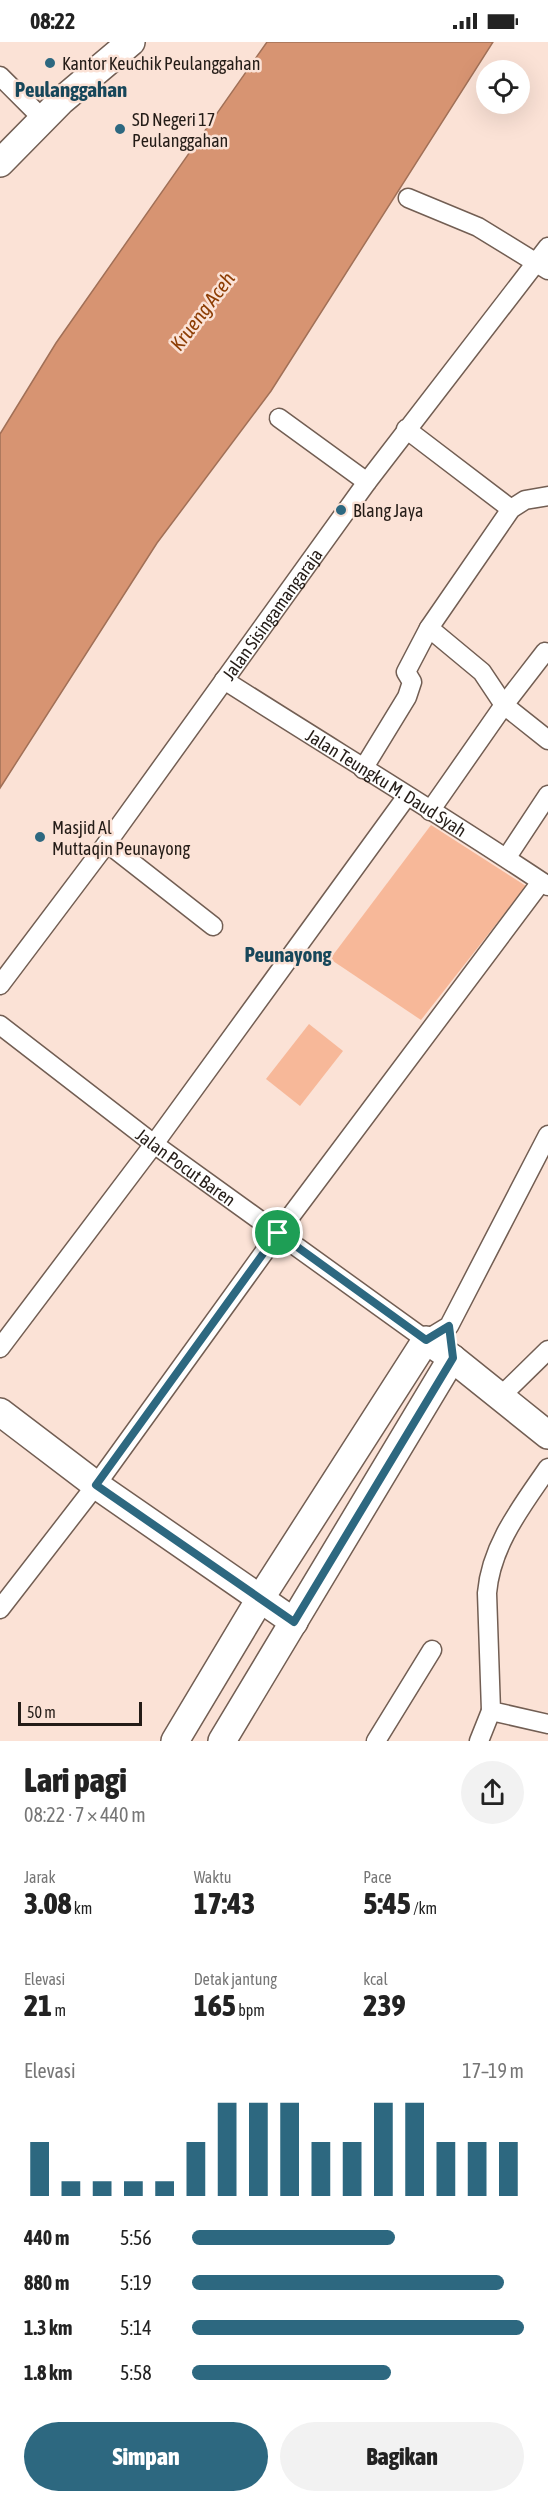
<!DOCTYPE html>
<html lang="id">
<meta charset="utf-8">
<style>
body{margin:0;font-family:"Asap Condensed",sans-serif;background:#f2f2f2;color:#222;height:100vh;display:flex;flex-direction:column;font-size:22px;white-space:nowrap}
*{box-sizing:border-box;margin:0}
p{font-size:20px;color:#767676}
.icon{flex:none;width:33px;height:33px;fill:none;stroke:currentColor;stroke-width:2;stroke-linecap:round;stroke-linejoin:round}
.map{position:relative;height:1699px;overflow:hidden}
.sheet{display:flex;flex-direction:column;background:#fff;flex:1}
.sheet>*{flex:none}
.tools{position:absolute;left:476px;top:18px;display:grid;gap:12px}
.tools a{display:grid;place-items:center;width:54px;height:54px;border-radius:50%;background:#fff;box-shadow:0 6px 24px #0002;font-size:30px}
.scale{position:absolute;left:18px;bottom:15px;width:124px;box-sizing:border-box;padding-left:6px;border:3px solid #241c17;border-top:0;font-size:16px;line-height:21px;white-space:nowrap;color:#241c17;-webkit-text-stroke:4px #fbe2d6;paint-order:stroke}
.pin{position:absolute;display:grid;place-items:center;width:51px;height:51px;color:#fff;margin:-26px;border:3px solid #fff;border-radius:50%;box-shadow:0 2px 6px #0007}
.round{display:grid;place-items:center;flex:none;width:63px;height:63px;border-radius:32px;background:#f2f2f2}
.head{display:flex;align-items:center;justify-content:space-between;height:102px;padding:0 24px}
h1{font-size:33px;font-weight:800;line-height:45px}
.figures{display:grid;grid-template-columns:repeat(3,1fr);gap:9px;height:102px;padding:6px 24px}
.figures div{display:grid;align-content:center}
.figures b{font-size:30px;font-weight:800}
.figures small{font-size:16px;font-weight:400}
.figures p{font-size:16px}
.chart{height:168px;padding:12px 24px}
.chart p{display:flex;justify-content:space-between}
.chart svg{width:100%;height:108px;margin-top:6px;stroke:#2d6880;stroke-width:6}
.primary-button{display:flex;gap:12px;margin-top:auto;padding:12px 24px}
.primary-button a{flex:1;height:69px;border-radius:36px;background:#2d6880;color:#fff;font-size:24px;font-weight:800;line-height:69px;text-align:center}
.primary-button a+a{background:#f2f2f2;color:#222}
ul{padding:0 24px;list-style:none;font-size:20px}
li{display:grid;grid-template-columns:96px 72px 1fr;align-items:center;height:45px}
li i{height:15px;border-radius:8px;background:#2d6880}
.status{display:flex;justify-content:space-between;align-items:center;height:42px;padding:0 30px;background:#fff;direction:ltr}
.status svg{height:16px;fill:currentColor}
.map>svg:first-child{display:block}
.green{fill:#f7b899}
.water{fill:#d79472;stroke:#a17057;stroke-width:1.5}
.lines{fill:none;stroke-linecap:round;stroke-linejoin:round}
.street-casing{stroke:#725e53;stroke-width:21}
.secondary-casing{stroke:#725e53;stroke-width:30}
.street{stroke:#fff;stroke-width:18}
.secondary{stroke:#fff;stroke-width:27}
.route-casing{stroke:#fff;stroke-width:12}
.route{stroke:#2d6880;stroke-width:8}
.poi-dot{fill:#2d6880;stroke:#fbe2d6;stroke-width:2}
.labels{text-anchor:middle;dominant-baseline:central;stroke-width:5;stroke-linejoin:round;paint-order:stroke}
.poi-label{font-size:18px;fill:#241c17;stroke:#fbe2d6;text-anchor:start}
.street-label{font-size:18px;fill:#241c17;stroke:#fbe2d6}
.water-label{font-size:20px;font-style:italic;fill:#8d3d04;stroke:#fbe2d6}
.quarter-label{font-size:21px;font-weight:bold;fill:#17475a;stroke:#fbe2d6}
</style>
<div class="status"><b>08:22</b><svg viewBox="0 0 49 12"><path d="M0 12V9h3v3zM5 12V6h3v6zM10 12V3h3v9zM15 12V0h3v12zM26 1h20v11H26zM47 4h2v5h-2z"/></svg></div>
<div class="map">
<svg width="548" height="1699" viewBox="0 0 548 1699">
<rect width="100%" height="100%" fill="#fbe2d6"/>
<g class="green">
<polygon points="431,783 526,844 421,978 330,917"/>
<polygon points="309,982 343,1009 300,1064 266,1037"/>
</g>
<polygon class="water" points="267,0 493,0 271,349 157,501 0,746 0,392 56,301"/>
<g class="lines">
<g class="street-casing">
<g id="street">
<polyline points="0,34 42,76"/>
<polyline points="408,156 478,185 548,228"/>
<polyline points="279,376 367,440"/>
<polyline points="406,387 511,467"/>
<polyline points="548,454 525,458 511,467 429,586 482,630 504,663 548,698"/>
<path id="s1" d="M224,638C332,707 442,773 548,844"/>
<polyline points="363,727 407,655 412,640 406,630 429,586"/>
<polyline points="430,769 504,663 545,610"/>
<polyline points="107,801 213,884"/>
<polyline points="507,815 548,753"/>
<path id="s2" d="M0,943L107,801L367,440L548,205"/>
<path id="s3" d="M0,983L154,1102L426,1298L449,1284L548,1093"/>
<polyline points="0,1306 154,1102 407,754"/>
<polyline points="501,1354 548,1308"/>
<path d="M548,1426C522,1464 491,1503 487,1551L491,1669L548,1682"/>
<polyline points="0,1567 96,1443 278,1191 541,840"/>
<polyline points="376,1699 432,1608"/>
<polyline points="479,1699 491,1669"/>
</g>
</g>
<g class="secondary-casing">
<g id="secondary">
<polyline points="0,121 61,59 131,0"/>
<polyline points="0,1370 96,1443 294,1580"/>
<polyline points="175,1699 260,1557 426,1298 452,1316 548,1393"/>
<polyline points="222,1699 452,1316"/>
</g>
</g>
<use href="#street" class="street"/>
<use href="#secondary" class="secondary"/>
</g>
<g class="lines">
<g class="route-casing">
<polygon id="route" points="278,1191 426,1298 449,1284 453,1316 294,1580 96,1443"/>
</g>
<use href="#route" class="route"/>
</g>
<g class="poi-dot">
<circle cx="50" cy="21" r="6"/>
<circle cx="120" cy="87" r="6"/>
<circle cx="341" cy="468" r="6"/>
<circle cx="40" cy="795" r="6"/>
</g>
<g class="labels">
<g class="poi-label">
<text x="62" y="21">Kantor Keuchik Peulanggahan</text>
<text x="132" y="77">SD Negeri 17<tspan x="132" dy="21">Peulanggahan</tspan></text>
<text x="353" y="468">Blang Jaya</text>
<text x="52" y="785">Masjid Al<tspan x="52" dy="21">Muttaqin Peunayong</tspan></text>
</g>
<g class="street-label">
<text stroke="none"><textPath href="#s2" startOffset="460">Jalan Sisingamangaraja</textPath></text>
<text stroke="none"><textPath href="#s1" startOffset="192">Jalan Teungku M. Daud Syah</textPath></text>
<text stroke="none"><textPath href="#s3" startOffset="234">Jalan Pocut Baren</textPath></text>
</g>
<g class="water-label">
<text transform="translate(202 269) rotate(-53)">Krueng Aceh</text>
</g>
<g class="quarter-label">
<text x="71" y="47">Peulanggahan</text>
<text x="288" y="912">Peunayong</text>
</g>
</g>
</svg>
<div class="tools">
<a><svg class="icon" aria-label="locate" viewBox="0 0 24 24"><circle cx="12" cy="12" r="6"/><path d="M12 2v4M12 18v4M2 12h4M18 12h4"/></svg></a>
</div>
<div class="scale">50 m</div>
<div class="pin" style="left:278px;top:1191px;background:#1e9e55"><svg class="icon" aria-label="arrive" viewBox="0 0 24 24"><path d="M6 21V4h12l-3 4 3 4H6"/></svg></div>
</div>
<section class="sheet">
<div class="head"><div><h1>Lari pagi</h1><p>08:22 · 7 × 440 m</p></div><a class="round"><svg class="icon" aria-label="share" viewBox="0 0 24 24"><path d="M12 15V3M7 8l5-5 5 5M5 13v7h14v-7"/></svg></a></div>
<div class="figures">
<div><p>Jarak</p><b>3.08<small> km</small></b></div>
<div><p>Waktu</p><b>17:43</b></div>
<div><p>Pace</p><b>5:45<small> /km</small></b></div>
</div>
<div class="figures">
<div><p>Elevasi</p><b>21<small> m</small></b></div>
<div><p>Detak jantung</p><b>165<small> bpm</small></b></div>
<div><p>kcal</p><b>239</b></div>
</div>
<div class="chart"><p><span>Elevasi</span>17–19 m</p>
<svg viewBox="0 0 160 44" preserveAspectRatio="none"><path d="M5 44V22M15 44V38M25 44V38M35 44V38M45 44V38M55 44V22M65 44V6M75 44V6M85 44V6M95 44V22M105 44V22M115 44V6M125 44V6M135 44V22M145 44V22M155 44V22"/></svg>
</div>
<ul>
<li><b>440 m</b>5:56<i style="width:61%"></i></li>
<li><b>880 m</b>5:19<i style="width:94%"></i></li>
<li><b>1.3 km</b>5:14<i style="width:100%"></i></li>
<li><b>1.8 km</b>5:58<i style="width:60%"></i></li>
</ul>
<div class="primary-button"><a>Simpan</a><a>Bagikan</a></div>
</section>
